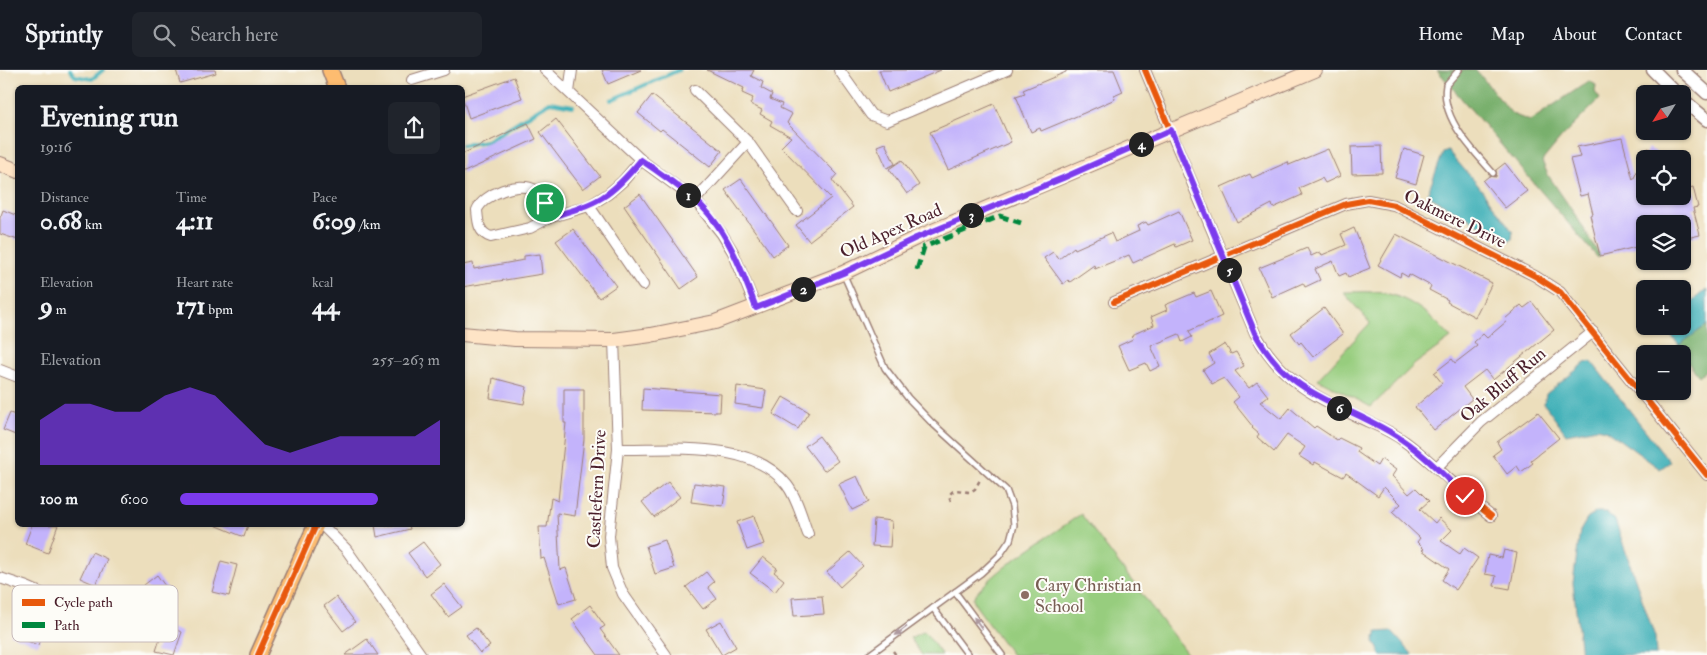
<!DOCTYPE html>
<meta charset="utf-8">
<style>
body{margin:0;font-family:"IM FELL Double Pica",serif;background:#20242c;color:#f1f3f6;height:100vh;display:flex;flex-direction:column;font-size:19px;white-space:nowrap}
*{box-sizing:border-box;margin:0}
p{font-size:16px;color:#9ea1a6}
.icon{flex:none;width:28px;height:28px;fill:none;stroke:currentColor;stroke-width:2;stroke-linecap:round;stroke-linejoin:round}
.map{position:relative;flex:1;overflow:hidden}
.details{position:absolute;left:15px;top:15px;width:450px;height:442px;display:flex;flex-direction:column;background:#171b24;border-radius:8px;box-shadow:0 1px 4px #0004}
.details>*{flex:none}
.needle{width:32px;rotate:233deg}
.tools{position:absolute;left:1636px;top:15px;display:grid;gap:10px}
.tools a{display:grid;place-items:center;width:55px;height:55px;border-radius:8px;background:#171b24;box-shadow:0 1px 4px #0004;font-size:25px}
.pin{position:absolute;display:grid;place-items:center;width:42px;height:42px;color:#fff;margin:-21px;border:2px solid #fff;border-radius:50%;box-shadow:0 1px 5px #0007}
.km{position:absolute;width:25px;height:25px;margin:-12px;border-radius:50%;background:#222;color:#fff;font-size:14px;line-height:25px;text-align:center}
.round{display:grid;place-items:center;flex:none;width:52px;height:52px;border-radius:8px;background:#20242c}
.overview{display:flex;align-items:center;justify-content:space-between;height:85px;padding:0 25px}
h1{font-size:28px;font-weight:800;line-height:38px}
.stats{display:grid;grid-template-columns:repeat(3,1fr);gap:8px;height:85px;padding:5px 25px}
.stats div{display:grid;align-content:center}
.stats b{font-size:25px;font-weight:800}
.stats small{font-size:14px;font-weight:400}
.stats p{font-size:14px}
.chart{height:140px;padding:10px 25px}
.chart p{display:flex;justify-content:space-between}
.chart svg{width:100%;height:90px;margin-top:5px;fill:#7c3aed;opacity:.7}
ul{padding:0 25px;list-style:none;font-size:16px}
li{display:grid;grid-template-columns:80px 60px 1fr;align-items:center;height:38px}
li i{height:12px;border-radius:6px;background:#7c3aed}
header{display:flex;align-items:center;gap:30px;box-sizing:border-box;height:70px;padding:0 25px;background:#171b24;border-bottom:1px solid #363941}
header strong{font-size:24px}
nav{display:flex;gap:28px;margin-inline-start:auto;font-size:18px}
.search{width:350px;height:45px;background:#20242c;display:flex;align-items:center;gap:12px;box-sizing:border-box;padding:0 18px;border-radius:8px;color:#9ea1a6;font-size:19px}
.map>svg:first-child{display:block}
.green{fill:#97cd7e;stroke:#707654}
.forest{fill:#79b06d;stroke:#62684c}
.water{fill:#3fb0b8;stroke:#446872}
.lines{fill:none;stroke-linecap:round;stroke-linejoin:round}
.stream{stroke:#3fb0b8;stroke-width:4}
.building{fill:#c3b3fb}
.service-casing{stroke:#9b7e74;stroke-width:8}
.minor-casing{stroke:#9b7e74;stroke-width:12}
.tertiary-casing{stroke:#9b7e74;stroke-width:15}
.secondary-casing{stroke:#9b7e74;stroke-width:16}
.primary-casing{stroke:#9b7e74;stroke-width:18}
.path{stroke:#9b7e74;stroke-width:2.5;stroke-dasharray:4 4;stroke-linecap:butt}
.service{stroke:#fff;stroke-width:5}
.minor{stroke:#fff;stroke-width:10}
.tertiary{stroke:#fff;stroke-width:12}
.secondary{stroke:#fee4c6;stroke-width:14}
.primary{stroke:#fdbc70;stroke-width:15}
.quiet{stroke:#00873e;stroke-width:5;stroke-dasharray:10 5;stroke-linecap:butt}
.cycleway-casing{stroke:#fdfcf7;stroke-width:9}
.cycleway{stroke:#e8590c;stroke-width:6}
.oneway{fill:#ae9aa0}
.route-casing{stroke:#fff;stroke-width:10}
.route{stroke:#7c3aed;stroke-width:6}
.education-dot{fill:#8d6e63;stroke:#fdfcf7;stroke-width:2}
.labels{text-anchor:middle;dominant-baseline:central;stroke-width:4;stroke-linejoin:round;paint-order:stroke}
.street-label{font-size:18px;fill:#4a1f2b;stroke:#fdfcf7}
.education-label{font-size:18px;fill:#785e54;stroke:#fdfcf7;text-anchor:start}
.key{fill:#fdfcf7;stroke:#c7baba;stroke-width:1}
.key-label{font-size:14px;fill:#4a1f2b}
</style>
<header>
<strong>Sprintly</strong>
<div class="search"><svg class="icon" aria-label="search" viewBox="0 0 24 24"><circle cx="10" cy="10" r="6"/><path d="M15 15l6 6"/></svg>Search here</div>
<nav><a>Home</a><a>Map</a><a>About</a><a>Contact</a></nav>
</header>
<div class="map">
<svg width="1707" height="585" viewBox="0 0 1707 585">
<rect width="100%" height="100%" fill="#fdfcf7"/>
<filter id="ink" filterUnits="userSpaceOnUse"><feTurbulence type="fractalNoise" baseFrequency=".02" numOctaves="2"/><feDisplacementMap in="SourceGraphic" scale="10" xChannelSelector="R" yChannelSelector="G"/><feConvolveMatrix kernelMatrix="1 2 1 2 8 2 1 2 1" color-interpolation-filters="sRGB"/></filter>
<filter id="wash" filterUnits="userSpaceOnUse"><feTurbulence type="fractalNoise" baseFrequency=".0096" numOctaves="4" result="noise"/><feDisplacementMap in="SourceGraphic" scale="20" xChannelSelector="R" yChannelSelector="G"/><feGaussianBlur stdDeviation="1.12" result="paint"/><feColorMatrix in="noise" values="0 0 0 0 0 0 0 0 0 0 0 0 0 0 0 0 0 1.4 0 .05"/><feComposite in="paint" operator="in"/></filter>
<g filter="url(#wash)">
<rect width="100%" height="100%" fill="#ecdebc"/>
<g class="green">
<path d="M1343,222C1356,222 1370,221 1383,223C1411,227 1434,248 1451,268L1415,294L1371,337L1318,309L1370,253Z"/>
<path d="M1081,444L1188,585H1012L976,536L973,528C990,502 1054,463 1081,444Z"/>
<polygon points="924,561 942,585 922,585 910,568"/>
</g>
<g class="forest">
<polygon points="1437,0 1476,0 1512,44 1530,51 1589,11 1596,15 1595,22 1600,29 1561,68 1542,91 1548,105 1578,149 1600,186 1598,188"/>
<polygon points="1707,255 1707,299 1699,306 1683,287 1682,284 1675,278"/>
</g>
<g class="water">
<polygon points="1448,81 1478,115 1513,162 1512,169 1508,171 1427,125 1443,83"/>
<polygon points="1707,219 1707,255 1679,275 1663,256 1682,256 1683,238"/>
<polygon points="1591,291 1670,392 1660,399 1606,360 1597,358 1566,364 1544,334 1546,324 1585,293"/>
<polygon points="1596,442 1606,442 1615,450 1655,567 1656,585 1581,585 1573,513 1580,461 1587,449"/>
<polygon points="1391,561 1413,585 1381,585 1374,571 1377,562"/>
</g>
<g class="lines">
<g class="stream">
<polyline points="70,0 75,6 92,9 103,0"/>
<polyline points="611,30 679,0"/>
<polyline points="462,75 487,71 550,32 573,36"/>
</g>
</g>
<g id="blocks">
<g class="building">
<polygon points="176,0 215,0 216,3 180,13"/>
<polygon points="602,0 641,0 608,14"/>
<polygon points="707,0 754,0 751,6 763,12 761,18 772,24 770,29 782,34 780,38 792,44 787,53 837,104 832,110 853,137 809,171 796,155 831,128 781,77 791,67 770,55 772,51 760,44 762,40 750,34 753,28 742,23 744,18"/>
<polygon points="879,0 941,0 888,22"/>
<polygon points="1066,0 1114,0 1123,22 1114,26 1115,29 1084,43 1041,61 1040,58 1031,62 1016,26 1025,23 1023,20 1066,2"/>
<polygon points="514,7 522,28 469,48 462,26"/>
<polygon points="652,25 722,81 710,97 662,59 660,61 638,43"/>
<polygon points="994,34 1011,72 948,100 930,62"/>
<polygon points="556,49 600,106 583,119 540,62"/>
<polygon points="528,53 536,69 462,103 462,84"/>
<polygon points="1622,68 1633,110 1648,78 1671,89 1645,89 1645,126 1682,126 1682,120 1693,117 1698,137 1693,138 1700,165 1682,169 1682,154 1645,154 1645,166 1642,167 1644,175 1600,186 1590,145 1593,144 1588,124 1580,126 1570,89 1580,87 1577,77"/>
<polygon points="885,73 895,94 887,98 877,76"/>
<polygon points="1381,76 1382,103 1352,104 1351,77"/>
<polygon points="1328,79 1340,106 1325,113 1322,108 1299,118 1302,125 1273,138 1272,134 1237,152 1221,117 1250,104 1252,108 1288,92 1289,95"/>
<polygon points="1404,79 1424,85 1416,114 1395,108"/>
<polygon points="902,90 919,115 907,124 889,99"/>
<polygon points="1505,93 1527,121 1505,138 1483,111 1489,106 1496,107 1496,100"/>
<polygon points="741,109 788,175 773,186 725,120"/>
<polygon points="640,124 698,207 681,219 624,136"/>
<polygon points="3,140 18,146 18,170 0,164 0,148"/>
<polygon points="1179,141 1192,170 1176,177 1175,174 1133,193 1129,185 1095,199 1094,195 1070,212 1068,210 1063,214 1044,188 1053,182 1059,189 1074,177 1075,179 1111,163 1115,172 1139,161 1137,156 1146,152 1148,155"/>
<polygon points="1354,158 1370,198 1348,207 1346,203 1339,206 1333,191 1315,199 1320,210 1305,217 1303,213 1272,227 1259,198 1307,178 1311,186 1320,182 1322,185 1346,175 1341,164"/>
<polygon points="573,159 616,216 599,228 556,171"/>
<polygon points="1396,164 1492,213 1475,247 1447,232 1448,230 1429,220 1431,216 1409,204 1408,207 1401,203 1400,207 1378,195"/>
<polygon points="540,184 542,204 462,217 462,195 473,193 474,199 524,190 524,186"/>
<polygon points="1211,221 1222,246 1189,261 1192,267 1182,272 1179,264 1151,276 1160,296 1150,301 1146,293 1129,300 1118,276 1133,269 1132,265 1154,255 1151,247 1167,240 1165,235 1194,223 1196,227"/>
<polygon points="1532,232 1554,260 1493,310 1485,300 1463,317 1472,329 1434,360 1415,337 1442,313 1434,303 1452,289 1455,293 1477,276 1474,272 1483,264 1487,268 1507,251 1505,249 1521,235 1524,238"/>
<polygon points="1324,238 1343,264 1313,287 1301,272 1299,274 1291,263"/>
<polygon points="1225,274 1231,284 1236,282 1244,296 1235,301 1249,318 1257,312 1268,326 1260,332 1281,349 1290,338 1314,358 1316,356 1337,370 1339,368 1359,378 1357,382 1377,396 1381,389 1396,400 1392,406 1409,424 1416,418 1429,431 1420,439 1435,453 1439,448 1452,460 1441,471 1460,484 1464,478 1478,488 1456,520 1442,510 1449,499 1422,480 1424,479 1417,472 1420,468 1392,442 1401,434 1384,417 1378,426 1346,403 1343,407 1315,392 1313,395 1299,386 1305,377 1287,365 1274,382 1257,367 1259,364 1252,358 1253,357 1233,332 1239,327 1224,308 1212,314 1203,300 1214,293 1209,284"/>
<polygon points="493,308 527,317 524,334 490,328"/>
<polygon points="737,316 766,320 763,338 735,334"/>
<polygon points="643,318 721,324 720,342 642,340"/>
<polygon points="564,319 584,319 584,369 575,446 557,443 560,500 566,498 576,529 559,534 544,488 541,489 539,457 547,457 551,428 558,431 566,353 564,353"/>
<polygon points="783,327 809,342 798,359 773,344"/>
<polygon points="1538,342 1559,368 1531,390 1533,393 1521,402 1517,396 1507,404 1493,385 1501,379 1497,372"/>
<polygon points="10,343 18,346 18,366 3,360"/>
<polygon points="819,366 838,391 824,401 805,376"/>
<polygon points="857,406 869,432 852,440 839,414"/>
<polygon points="668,412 680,427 654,447 642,432"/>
<polygon points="694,413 726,417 723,436 691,432"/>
<polygon points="754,446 764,474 747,480 737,452"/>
<polygon points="874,449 892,451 890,477 872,476"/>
<polygon points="32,455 58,455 48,483 25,474"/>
<polygon points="215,455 248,455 244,467"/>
<polygon points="375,455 409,455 410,459 377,467"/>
<polygon points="665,470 674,498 655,504 646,476"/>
<polygon points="423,472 440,494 425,506 408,483"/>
<polygon points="1504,480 1517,483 1510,519 1494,516 1496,506 1485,504 1488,485 1502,488"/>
<polygon points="92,482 107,489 96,515 80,508"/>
<polygon points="850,482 863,496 840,517 827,502"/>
<polygon points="763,487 777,498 774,502 784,510 775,522 750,503"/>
<polygon points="221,491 237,495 229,526 212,522"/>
<polygon points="706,502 714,512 708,517 717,529 703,539 686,517"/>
<polygon points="157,505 171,524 158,534 144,515"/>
<polygon points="444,514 462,537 448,547 431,524"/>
<polygon points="822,526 824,544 794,546 792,528"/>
<polygon points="336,527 355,552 343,561 324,536"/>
<polygon points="590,535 605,556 600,559 619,585 598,585 572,549"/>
<polygon points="17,548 44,559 38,575 11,565"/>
<polygon points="721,551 736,577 722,585 706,559"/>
<polygon points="164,556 182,562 174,585 156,581"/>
<polygon points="476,558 490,576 480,583 466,565"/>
<polygon points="367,569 378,585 345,585"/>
</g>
</g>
</g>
<g filter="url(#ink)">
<use href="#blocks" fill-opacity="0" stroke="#9b7e74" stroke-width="1"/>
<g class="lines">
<g class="service-casing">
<g id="service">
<path d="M1459,0L1446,15C1440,48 1473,80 1493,103"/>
<polyline points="843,203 885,298 908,328 931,352 1006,420 1012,436 1014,455 1010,470 999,486 981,503 869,585"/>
<polyline points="955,522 1002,585"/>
<polyline points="933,538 968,585"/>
</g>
</g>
<g class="minor-casing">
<g id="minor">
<polyline points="545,0 641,90 695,130 722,164 733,182 756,238"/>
<polyline points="839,0 871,45 887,51 1007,0"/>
<path d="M1145,0L1255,263C1281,310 1313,326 1360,348C1375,355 1391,361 1404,371C1435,393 1461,423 1491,446"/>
<polyline points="412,10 444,0"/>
<polyline points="695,20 748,72 797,141"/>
<polyline points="569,22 572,0"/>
<polyline points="695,130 748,72"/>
<polyline points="589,136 643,215"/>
<path d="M551,147C547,138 544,126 535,120C520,110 483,124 477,140C478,151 478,163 491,167L530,158L551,147L589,136L608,124L623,111L641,90"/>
<polyline points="1114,232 1346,134 1368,130 1394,135 1535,206 1560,222 1707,405"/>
<polyline points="614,270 618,379 609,466 612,498 623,524 666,585"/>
<polyline points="0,300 18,307"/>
<path d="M618,379C670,380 752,369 787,415C797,428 802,448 808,464"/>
<polyline points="1437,397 1481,352 1593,262"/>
<polyline points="322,455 346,479 421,585"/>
<polyline points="0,508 27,517 117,556"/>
</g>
</g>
<g class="tertiary-casing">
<g id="tertiary">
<polyline points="1653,0 1677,24"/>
<polyline points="1682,0 1707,23"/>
<polyline points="1682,29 1707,50"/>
</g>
</g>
<g class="secondary-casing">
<g id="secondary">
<polyline points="0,94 18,101"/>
<polyline points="462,264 515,269 614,270 651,265 715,252 843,203 916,168 1315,0"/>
</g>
</g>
<g class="primary-casing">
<g id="primary">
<polyline points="330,0 337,18"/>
<polyline points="258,585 316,455"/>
</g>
</g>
<g class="path">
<path d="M951,431L949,426C954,416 962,422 970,422L975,419L981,408"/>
<polyline points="893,581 896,585"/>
</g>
<use href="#service" class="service"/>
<use href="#minor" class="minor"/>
<use href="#tertiary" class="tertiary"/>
<use href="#secondary" class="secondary"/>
<use href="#primary" class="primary"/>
<polyline class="quiet" points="917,200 924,177 1000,146 1021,153"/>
<g class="cycleway-casing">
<g id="cycleway">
<path d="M1145,0L1255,263C1281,310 1313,326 1360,348C1375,355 1391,361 1404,371C1435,393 1461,423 1491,446"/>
<polyline points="1114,232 1346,134 1368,130 1394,135 1535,206 1560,222 1707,405"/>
<polyline points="258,585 316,455"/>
</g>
</g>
<use href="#cycleway" class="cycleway"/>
</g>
<defs><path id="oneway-solid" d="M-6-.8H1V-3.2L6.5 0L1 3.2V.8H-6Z" transform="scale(1.25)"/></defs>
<g class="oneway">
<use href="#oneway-solid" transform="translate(978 553) rotate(-126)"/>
<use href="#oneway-solid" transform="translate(901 561) rotate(143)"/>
</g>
</g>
<g class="lines" filter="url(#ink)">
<g class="route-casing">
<path id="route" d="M545,133L551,147C598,133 610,128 641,90C659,102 677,115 694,129C726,156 742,200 756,238L843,203L916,168L1063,108L1171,60L1255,263C1290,326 1333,329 1390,362C1419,379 1442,403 1465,426"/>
</g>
<use href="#route" class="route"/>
</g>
<circle class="education-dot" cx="1025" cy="525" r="5"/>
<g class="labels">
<g class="street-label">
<text transform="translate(1455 149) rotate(26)">Oakmere Drive</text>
<text transform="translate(891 161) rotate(-24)">Old Apex Road</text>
<text transform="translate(1503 315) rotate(-40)">Oak Bluff Run</text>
<text transform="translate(597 419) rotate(-87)">Castlefern Drive</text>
</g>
<g class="education-label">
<text x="1035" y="515">Cary Christian<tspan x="1035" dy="21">School</tspan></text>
</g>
</g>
<rect x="12" y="515" width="166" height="57" rx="8" class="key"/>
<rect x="22" y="529" width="23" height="7" fill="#e8590c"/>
<rect x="22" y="552" width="23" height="6" fill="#00873e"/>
<g class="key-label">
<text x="54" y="537">Cycle path</text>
<text x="54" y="560">Path</text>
</g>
</svg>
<div class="tools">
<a><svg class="needle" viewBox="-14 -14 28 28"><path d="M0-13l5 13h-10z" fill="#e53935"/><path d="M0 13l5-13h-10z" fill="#9ea1a6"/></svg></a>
<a><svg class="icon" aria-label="locate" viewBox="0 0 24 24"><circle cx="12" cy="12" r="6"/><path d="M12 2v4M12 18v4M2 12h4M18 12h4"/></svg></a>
<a><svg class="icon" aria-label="layers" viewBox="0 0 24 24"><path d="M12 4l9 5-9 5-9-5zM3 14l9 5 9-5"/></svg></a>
<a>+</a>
<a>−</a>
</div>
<div class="pin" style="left:545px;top:133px;background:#1e9e55"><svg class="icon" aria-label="arrive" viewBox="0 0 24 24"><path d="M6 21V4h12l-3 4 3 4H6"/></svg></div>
<div class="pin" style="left:1465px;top:426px;background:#d93025"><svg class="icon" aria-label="check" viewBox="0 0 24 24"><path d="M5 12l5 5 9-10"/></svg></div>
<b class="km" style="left:688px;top:125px">1</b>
<b class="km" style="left:803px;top:219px">2</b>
<b class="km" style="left:971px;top:145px">3</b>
<b class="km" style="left:1141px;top:74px">4</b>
<b class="km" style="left:1229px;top:200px">5</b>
<b class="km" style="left:1339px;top:338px">6</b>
<section class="details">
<div class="overview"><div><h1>Evening run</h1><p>19:16</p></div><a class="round"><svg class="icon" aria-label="share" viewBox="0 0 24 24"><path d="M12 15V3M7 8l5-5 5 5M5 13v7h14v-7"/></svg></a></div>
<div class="stats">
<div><p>Distance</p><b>0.68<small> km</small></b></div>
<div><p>Time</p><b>4:11</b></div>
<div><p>Pace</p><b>6:09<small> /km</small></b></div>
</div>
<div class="stats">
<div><p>Elevation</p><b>9<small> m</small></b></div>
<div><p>Heart rate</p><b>171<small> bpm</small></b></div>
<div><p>kcal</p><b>44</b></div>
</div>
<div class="chart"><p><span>Elevation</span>255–263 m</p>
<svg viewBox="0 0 160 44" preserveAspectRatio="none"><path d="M0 44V22L10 14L20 14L30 18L40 18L50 10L60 6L70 10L80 22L90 34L100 38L110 34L120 30L130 30L140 30L150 30L160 22V44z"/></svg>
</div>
<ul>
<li><b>100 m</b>6:00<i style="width:76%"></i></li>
</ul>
</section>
</div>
